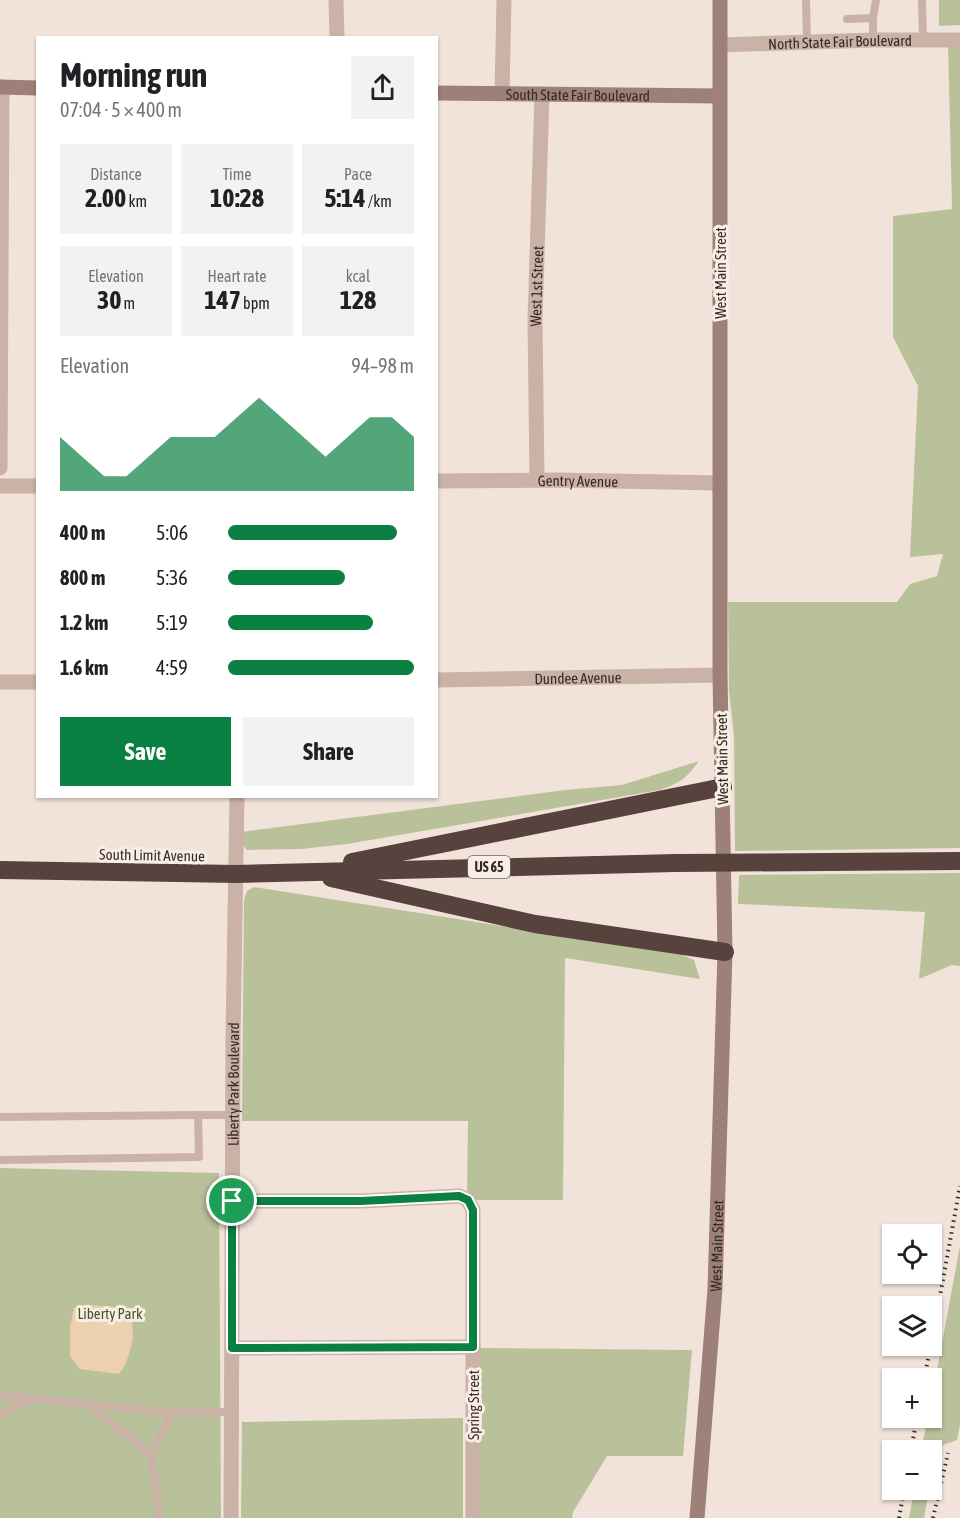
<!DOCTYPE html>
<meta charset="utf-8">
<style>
body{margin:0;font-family:"Asap Condensed",sans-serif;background:#f2f2f2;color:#202124;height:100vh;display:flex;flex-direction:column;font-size:22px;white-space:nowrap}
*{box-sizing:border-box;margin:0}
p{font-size:20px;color:#757577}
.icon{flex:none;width:33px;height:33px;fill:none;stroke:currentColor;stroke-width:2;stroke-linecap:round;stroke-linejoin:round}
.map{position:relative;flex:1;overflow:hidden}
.panel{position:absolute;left:36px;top:36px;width:402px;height:762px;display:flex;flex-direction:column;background:#fff;border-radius:0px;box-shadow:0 2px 4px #0004}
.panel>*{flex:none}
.tools{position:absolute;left:882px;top:1224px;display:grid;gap:12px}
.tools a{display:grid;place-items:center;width:60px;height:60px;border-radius:0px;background:#fff;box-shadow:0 2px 4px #0004;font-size:30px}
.pin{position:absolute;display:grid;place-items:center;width:51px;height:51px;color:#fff;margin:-26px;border:3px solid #fff;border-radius:50%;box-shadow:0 2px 6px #0007}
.round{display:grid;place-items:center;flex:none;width:63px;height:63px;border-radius:0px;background:#f2f2f2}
.headline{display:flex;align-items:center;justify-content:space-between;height:102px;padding:0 24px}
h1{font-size:33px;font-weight:700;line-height:45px}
.figures{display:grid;grid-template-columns:repeat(3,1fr);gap:9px;height:102px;padding:6px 24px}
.figures div{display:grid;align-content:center;border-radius:0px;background:#f2f2f2;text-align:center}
.figures b{font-size:26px;font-weight:700}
.figures small{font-size:16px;font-weight:400}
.figures p{font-size:16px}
.chart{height:168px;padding:12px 24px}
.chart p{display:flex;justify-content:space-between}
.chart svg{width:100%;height:108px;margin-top:6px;fill:#0b8043;opacity:.7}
.primary-button{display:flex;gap:12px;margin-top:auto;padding:12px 24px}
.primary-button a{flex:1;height:69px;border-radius:0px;background:#0b8043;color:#fff;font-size:24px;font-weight:700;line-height:69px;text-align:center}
.primary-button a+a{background:#f2f2f2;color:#202124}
ul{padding:0 24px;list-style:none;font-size:20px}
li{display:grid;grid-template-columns:96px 72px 1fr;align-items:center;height:45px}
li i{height:15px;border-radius:8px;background:#0b8043}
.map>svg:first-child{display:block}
.green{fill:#b9c19a}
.sand{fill:#edd0b0}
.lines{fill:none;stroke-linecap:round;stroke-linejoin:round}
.lane{stroke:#cab2a6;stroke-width:8}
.street{stroke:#cab2a6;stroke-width:15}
.secondary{stroke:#9d8077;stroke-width:15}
.highway{stroke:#57423e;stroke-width:18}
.rail{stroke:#362a27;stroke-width:4;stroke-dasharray:1.5 4.5;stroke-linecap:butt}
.route-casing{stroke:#fff;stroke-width:12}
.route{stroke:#0b8043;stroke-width:8}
.labels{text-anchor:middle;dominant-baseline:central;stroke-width:6;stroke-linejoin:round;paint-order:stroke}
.shield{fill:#f9eee6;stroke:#706560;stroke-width:1.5}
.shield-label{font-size:14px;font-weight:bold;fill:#362a27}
.street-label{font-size:15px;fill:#362a27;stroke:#f9eee6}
.park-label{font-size:15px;fill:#4a542b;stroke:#f9eee6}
</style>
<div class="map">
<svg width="960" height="1518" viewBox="0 0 960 1518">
<rect width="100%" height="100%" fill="#f2e3da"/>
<g class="green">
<polygon points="939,0 960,0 960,25 939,26"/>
<polygon points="948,46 960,46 960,848 735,851 734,736 729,691 728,602 897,602 910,584 937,576 943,554 910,557 918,386 893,337 893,216 952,209"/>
<path d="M699,761C686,779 681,782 660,790L347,844L301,849L247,850L241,843V832L565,790L622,785Z"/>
<polygon points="960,873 960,966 952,965 919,979 925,912 738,904 739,875"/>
<polygon points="254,887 680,954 694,960 700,979 565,958 563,1200 467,1200 468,1121 242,1121 244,900 247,891"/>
<polygon points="0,1168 219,1173 221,1518 0,1518"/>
<polygon points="960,1246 960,1425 957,1440 937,1447 932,1478 932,1450 921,1450 928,1418 932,1418 932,1397"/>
<polygon points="477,1348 692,1350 683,1456 607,1456 573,1512 572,1518 475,1518"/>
<polygon points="463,1418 463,1518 241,1518 242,1422"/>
<polygon points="914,1490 929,1490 924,1518 909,1518"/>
</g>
<path class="sand" d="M86,1305C96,1306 115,1305 123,1310C142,1321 130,1361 119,1374L80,1369L70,1356V1327L74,1308Z"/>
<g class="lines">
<g class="lane">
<polyline points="806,0 807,42"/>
<polyline points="922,0 923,40"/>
<polyline points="847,19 873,18"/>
<polyline points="873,40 873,18 876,0"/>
<polyline points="0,1117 198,1115"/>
<polyline points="0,1160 199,1157 198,1115 233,1115"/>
<polyline points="0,1395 172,1413 231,1412"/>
<polyline points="89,1405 151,1455"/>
<polyline points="0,1415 31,1399"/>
<polyline points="159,1518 157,1493 151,1455 172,1413"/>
</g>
<g class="street">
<polyline points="336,0 337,38"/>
<path id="s1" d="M720,45L873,40H960"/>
<polyline points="502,93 504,0"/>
<polyline points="0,468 2,87"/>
<path id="s2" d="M537,480L535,321L542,94"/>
<path id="s3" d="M436,481L557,480L720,483"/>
<polyline points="0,486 38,486"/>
<path id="s4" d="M436,680L720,675"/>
<polyline points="0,682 38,682"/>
<polyline points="232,1201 361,1201 459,1196 468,1200 473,1210 473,1518"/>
<polyline points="232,1348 473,1347"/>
<path id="s5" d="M231,1518L233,1036L237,796"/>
</g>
<g class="secondary">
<polyline points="0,87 38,88"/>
<path id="s6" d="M436,93L719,96"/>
<path id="s7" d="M697,1518L715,1289L725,952L720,675V0"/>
</g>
<g class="highway">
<polyline points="352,862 723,787"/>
<polyline points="0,870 236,874 675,863 960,861"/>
<polyline points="331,878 535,924 725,952"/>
</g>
<g class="rail">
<polyline points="932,1340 960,1186"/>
<polyline points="924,1378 931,1346"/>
<polyline points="911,1450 917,1418"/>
<polyline points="899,1518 904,1490"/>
<polyline points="933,1518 948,1453"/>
</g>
</g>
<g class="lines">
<g class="route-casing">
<polygon id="route" points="459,1196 468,1200 473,1210 473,1347 232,1348 232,1201 361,1201"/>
</g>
<use href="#route" class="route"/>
</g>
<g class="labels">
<rect class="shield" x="468" y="856" width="42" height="22" rx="4.5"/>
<g class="shield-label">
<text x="489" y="867">US 65</text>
</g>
<g class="street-label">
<text stroke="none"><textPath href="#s1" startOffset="120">North State Fair Boulevard</textPath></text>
<text stroke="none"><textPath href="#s6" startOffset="142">South State Fair Boulevard</textPath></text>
<text transform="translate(720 273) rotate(-90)">West Main Street</text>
<text stroke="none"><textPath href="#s2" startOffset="194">West 1st Street</textPath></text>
<text stroke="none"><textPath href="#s3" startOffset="142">Gentry Avenue</textPath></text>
<text stroke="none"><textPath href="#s4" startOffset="142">Dundee Avenue</textPath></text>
<text transform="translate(722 759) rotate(-91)">West Main Street</text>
<text transform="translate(152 855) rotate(1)">South Limit Avenue</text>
<text stroke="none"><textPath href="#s5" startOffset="434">Liberty Park Boulevard</textPath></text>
<text stroke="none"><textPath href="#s7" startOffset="273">West Main Street</textPath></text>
<text transform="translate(473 1405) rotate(-90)">Spring Street</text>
</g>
<g class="park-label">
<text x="110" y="1313">Liberty Park</text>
</g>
</g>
</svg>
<div class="tools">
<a><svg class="icon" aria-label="locate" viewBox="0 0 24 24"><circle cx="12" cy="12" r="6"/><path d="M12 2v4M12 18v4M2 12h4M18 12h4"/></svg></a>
<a><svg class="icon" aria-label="layers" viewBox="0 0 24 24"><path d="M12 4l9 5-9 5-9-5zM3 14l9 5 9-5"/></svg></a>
<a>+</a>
<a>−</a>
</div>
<div class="pin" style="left:232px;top:1201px;background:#1e9e55"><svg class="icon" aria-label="arrive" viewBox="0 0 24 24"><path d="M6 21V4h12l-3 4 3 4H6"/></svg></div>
<section class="panel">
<div class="headline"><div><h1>Morning run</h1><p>07:04 · 5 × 400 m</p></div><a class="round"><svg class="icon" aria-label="share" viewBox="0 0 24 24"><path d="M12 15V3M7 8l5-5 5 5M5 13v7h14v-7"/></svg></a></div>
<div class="figures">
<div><p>Distance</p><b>2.00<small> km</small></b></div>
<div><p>Time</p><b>10:28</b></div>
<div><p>Pace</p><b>5:14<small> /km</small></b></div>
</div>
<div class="figures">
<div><p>Elevation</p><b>30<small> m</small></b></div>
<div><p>Heart rate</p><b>147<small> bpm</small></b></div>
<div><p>kcal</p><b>128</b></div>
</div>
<div class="chart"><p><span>Elevation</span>94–98 m</p>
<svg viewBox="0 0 160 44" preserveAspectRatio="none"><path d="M0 44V22L10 30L20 38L30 38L40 30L50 22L60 22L70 22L80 14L90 6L100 14L110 22L120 30L130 22L140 14L150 14L160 22V44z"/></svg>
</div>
<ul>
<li><b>400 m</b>5:06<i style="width:91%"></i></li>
<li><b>800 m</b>5:36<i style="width:63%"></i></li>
<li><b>1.2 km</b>5:19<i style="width:78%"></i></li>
<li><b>1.6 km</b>4:59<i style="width:100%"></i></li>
</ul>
<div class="primary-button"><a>Save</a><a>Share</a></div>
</section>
</div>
